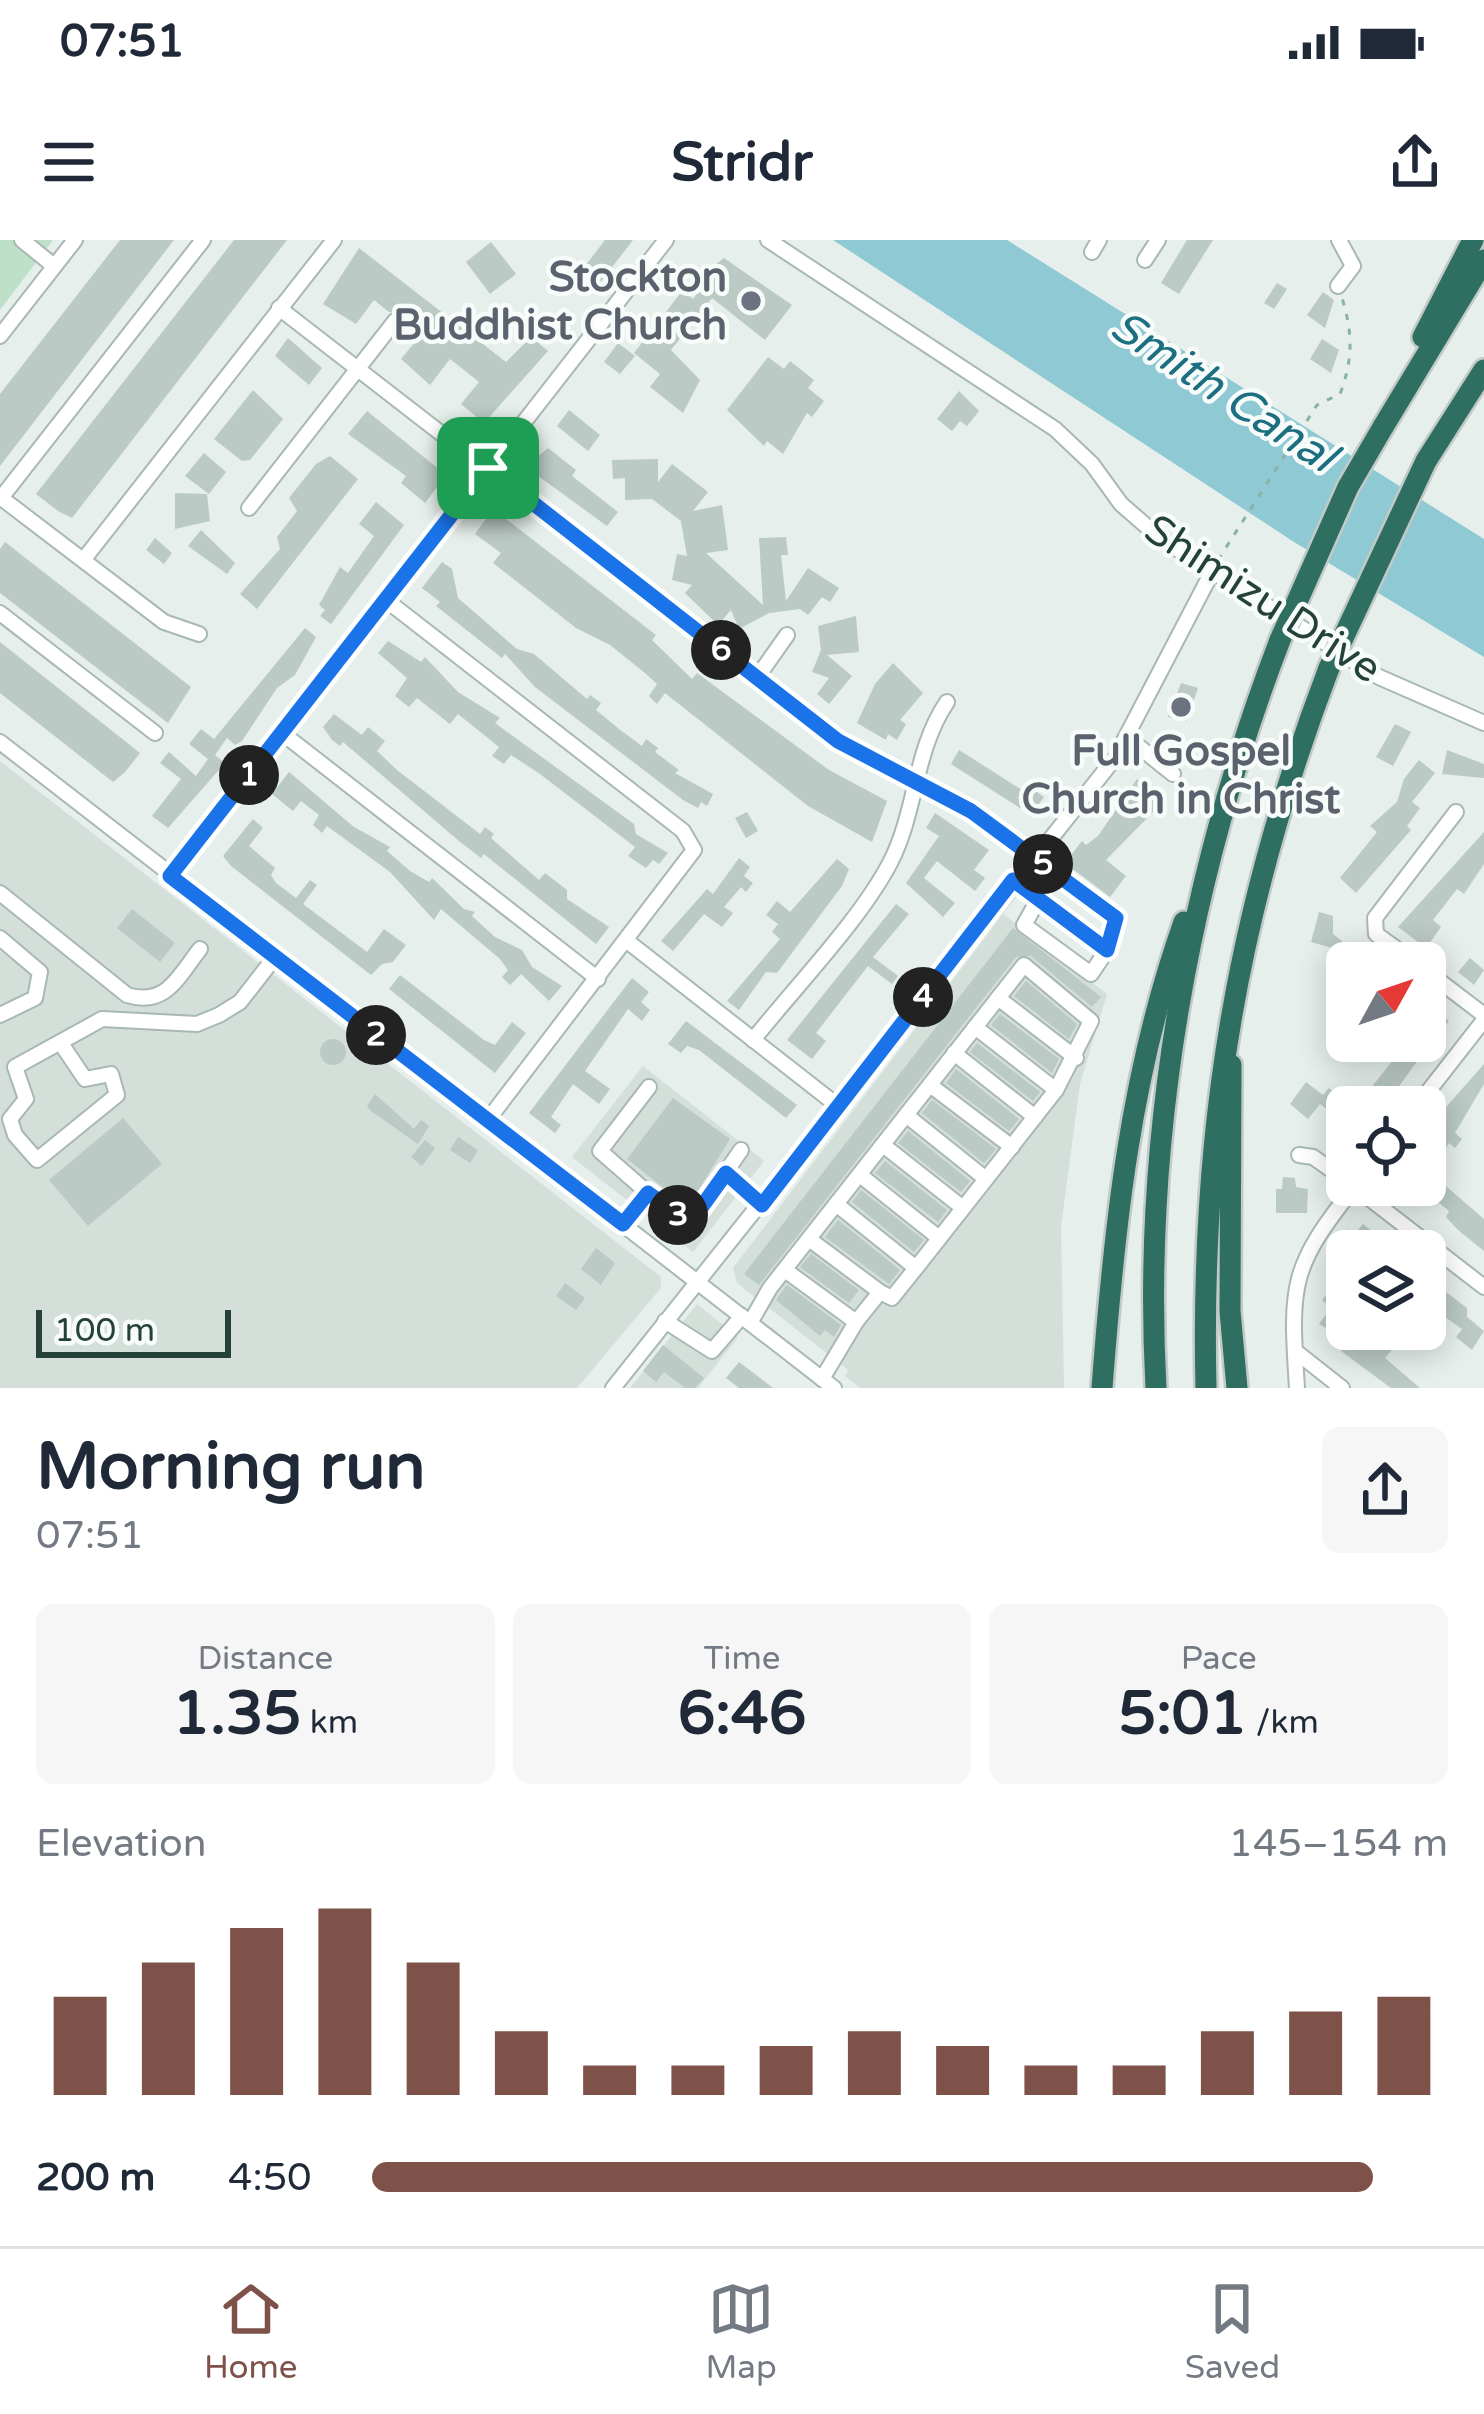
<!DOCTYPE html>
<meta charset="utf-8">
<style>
body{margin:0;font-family:"Varela Round",sans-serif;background:#f6f6f7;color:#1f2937;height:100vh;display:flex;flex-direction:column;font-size:45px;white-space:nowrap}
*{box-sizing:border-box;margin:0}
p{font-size:39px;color:#747a83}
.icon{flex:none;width:66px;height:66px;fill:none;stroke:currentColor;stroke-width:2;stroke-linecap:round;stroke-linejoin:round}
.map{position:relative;height:1148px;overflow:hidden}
.side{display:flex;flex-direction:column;background:#fff;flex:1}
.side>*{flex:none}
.needle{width:78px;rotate:50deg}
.fabs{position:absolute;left:1326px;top:702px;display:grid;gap:24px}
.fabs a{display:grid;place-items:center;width:120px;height:120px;border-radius:18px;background:#fff;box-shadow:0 6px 30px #0003;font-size:60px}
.scale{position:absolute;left:36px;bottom:30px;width:195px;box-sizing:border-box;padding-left:12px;border:6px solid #24423a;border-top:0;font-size:33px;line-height:42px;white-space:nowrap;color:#24423a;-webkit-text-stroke:9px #f7fbf9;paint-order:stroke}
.pin{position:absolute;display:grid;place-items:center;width:102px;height:102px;color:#fff;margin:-51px;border-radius:24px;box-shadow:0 6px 18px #0006}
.km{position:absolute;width:60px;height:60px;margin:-30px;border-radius:50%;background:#222;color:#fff;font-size:33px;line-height:60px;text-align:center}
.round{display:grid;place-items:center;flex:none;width:126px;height:126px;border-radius:18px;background:#f6f6f7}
.overview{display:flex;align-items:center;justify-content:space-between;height:204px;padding:0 36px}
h1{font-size:66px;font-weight:700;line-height:90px}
.figures{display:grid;grid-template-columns:repeat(3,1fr);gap:18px;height:204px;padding:12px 36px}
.figures div{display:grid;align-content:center;border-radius:18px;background:#f6f6f7;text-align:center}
.figures b{font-size:60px;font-weight:700}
.figures small{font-size:33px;font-weight:400}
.figures p{font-size:33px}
.chart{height:336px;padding:24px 36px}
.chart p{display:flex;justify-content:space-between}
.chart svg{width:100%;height:216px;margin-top:12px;stroke:#7f5249;stroke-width:6}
ul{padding:0 36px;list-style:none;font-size:39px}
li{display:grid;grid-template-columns:192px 144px 1fr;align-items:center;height:90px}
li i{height:30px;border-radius:15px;background:#7f5249}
.status{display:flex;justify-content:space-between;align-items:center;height:84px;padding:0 60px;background:#fff;direction:ltr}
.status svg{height:33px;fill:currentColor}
header{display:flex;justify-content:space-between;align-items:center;height:156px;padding:0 36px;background:#fff;font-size:54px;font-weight:700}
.menu{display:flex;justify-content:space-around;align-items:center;height:168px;border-top:3px solid #e0e1e3;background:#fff;font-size:33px;color:#747a83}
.menu a{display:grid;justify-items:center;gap:6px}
.menu .on{color:#7f5249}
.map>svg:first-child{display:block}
.built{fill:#d4dfda}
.green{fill:#bfe0c8}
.water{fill:#8ec9d4}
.building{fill:#bbcac4}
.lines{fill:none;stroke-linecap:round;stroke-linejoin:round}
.minor-casing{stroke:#a8b8b2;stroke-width:18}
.highway-casing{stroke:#c2cac8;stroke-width:26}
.path{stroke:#86b3a5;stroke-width:3;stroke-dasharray:6 9;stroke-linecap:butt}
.minor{stroke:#fff;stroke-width:14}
.highway{stroke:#2f6f62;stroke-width:21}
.highway-bridge-casing{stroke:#c2cac8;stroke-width:26;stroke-linecap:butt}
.highway-bridge{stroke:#2f6f62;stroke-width:21}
.route-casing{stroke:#fff;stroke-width:24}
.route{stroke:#1a73e8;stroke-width:15}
.worship-dot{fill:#6b7280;stroke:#f7fbf9;stroke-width:4.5}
.labels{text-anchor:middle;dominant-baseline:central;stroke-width:9;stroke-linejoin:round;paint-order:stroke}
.worship-label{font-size:42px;font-weight:bold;fill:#5b616d;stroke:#f7fbf9;text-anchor:end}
.street-label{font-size:42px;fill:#24423a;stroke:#f7fbf9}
.water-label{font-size:45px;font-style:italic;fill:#1c6f80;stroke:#f7fbf9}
</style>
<div class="status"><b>07:51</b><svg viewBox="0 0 49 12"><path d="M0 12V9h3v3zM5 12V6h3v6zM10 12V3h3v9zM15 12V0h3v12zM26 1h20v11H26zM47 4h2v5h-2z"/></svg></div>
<header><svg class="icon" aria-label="menu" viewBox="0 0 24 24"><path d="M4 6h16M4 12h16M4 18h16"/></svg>Stridr<svg class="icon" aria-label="share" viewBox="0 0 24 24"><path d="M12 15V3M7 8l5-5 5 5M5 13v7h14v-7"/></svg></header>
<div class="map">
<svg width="1484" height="1148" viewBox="0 0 1484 1148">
<rect width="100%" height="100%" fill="#e6efeb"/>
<g class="built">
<polygon points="0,521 661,1037 661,1048 577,1148 0,1148"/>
<polygon points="1003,674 1107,754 1080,844 1061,987 1064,1148 860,1148 845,1136 848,1130 737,1043 733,1028"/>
<polygon points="643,826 764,921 693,1012 572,917"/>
<polygon points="697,1064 738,1097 698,1148 630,1148"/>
</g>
<polygon class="green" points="0,0 53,0 0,70"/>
<polygon class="water" points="833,0 1007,0 1484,299 1484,417 1294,302"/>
<g class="building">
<polygon points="120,0 174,0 0,226 0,154"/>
<polygon points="234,0 287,0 72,278 58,271 36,254"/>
<polygon points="605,0 633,0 596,48 579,34"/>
<polygon points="1187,0 1213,0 1179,54 1161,43"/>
<polygon points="491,2 516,34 490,54 466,22"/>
<polygon points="359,8 506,122 531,97 548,111 484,183 461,164 479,142 450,119 430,145 401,119 420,96 405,85 401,72 389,72 374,60 356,84 323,64"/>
<polygon points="724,18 792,65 765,100 712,58 671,110 700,140 683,173 650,147 660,134 634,113 683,50 693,59 710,37 705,33"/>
<polygon points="1277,43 1287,49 1274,69 1264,63"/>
<polygon points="1323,52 1334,60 1325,88 1307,75"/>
<polygon points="288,98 322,128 309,145 275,116"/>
<polygon points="1322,99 1339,110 1331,133 1310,119"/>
<polygon points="618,103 635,116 620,134 604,122"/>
<polygon points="768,117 784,129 790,121 814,140 808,148 824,161 812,177 807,173 783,214 767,201 764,206 727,170"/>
<polygon points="253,150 283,179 250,220 242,221 214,199"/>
<polygon points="959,151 979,171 967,186 960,181 952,191 937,179"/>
<polygon points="569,170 600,195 588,211 557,186"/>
<polygon points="367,171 446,235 425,263 401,243 406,236 348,194"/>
<polygon points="548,208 576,230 572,236 618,272 607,286 534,233 529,224"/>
<polygon points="204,213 226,232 209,254 185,236"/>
<polygon points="330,216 358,239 257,369 240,354 280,309 277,297 297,271 289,258 316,224"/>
<polygon points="658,219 658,242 672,224 708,252 693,271 722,265 728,310 706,313 763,365 759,298 786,297 788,315 781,315 786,361 808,328 839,348 830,362 822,357 808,375 800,369 769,373 739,389 731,370 718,385 685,353 692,345 672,340 677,314 687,316 681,281 652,259 625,260 625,238 613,239 612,220"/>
<polygon points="175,253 207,254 210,281 175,289"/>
<polygon points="376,262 404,285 331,384 320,376 325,370 319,365 340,327 348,333 374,296 359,284"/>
<polygon points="493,269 656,395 652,400 692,439 697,433 829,530 887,561 872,602 808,566 665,453 657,464 649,456 657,444 645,433 610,405 576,388 493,323 501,313 475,294"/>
<polygon points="201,290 235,323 227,334 188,306"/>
<polygon points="155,298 172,313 164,324 146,310"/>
<polygon points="5,302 191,447 168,483 0,353 0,309"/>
<polygon points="442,322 452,329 458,358 517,409 534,414 587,459 590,455 601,463 596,470 619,489 642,506 646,499 658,508 655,512 679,530 675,533 713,554 707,566 701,562 698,568 683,560 535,447 505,414 502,418 436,366 440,362 422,348"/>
<polygon points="856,376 859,412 827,415 852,436 829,464 817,454 829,438 812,432 821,410 818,386"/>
<polygon points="305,388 316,397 295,435 277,448 242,501 235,505 227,498 215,515 225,523 168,588 152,576 181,539 160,523 169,512 196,536 208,519 189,504 201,489 214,499"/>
<polygon points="388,401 421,422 425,417 458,452 500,478 495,483 634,584 636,594 668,613 659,624 653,620 646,628 628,616 635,607 540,534 511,515 504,524 492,516 499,507 458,474 450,484 417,458 409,467 395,456 407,438 378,413"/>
<polygon points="0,402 140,513 125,532 113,542 0,453"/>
<polygon points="893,423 923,453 900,480 906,484 897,500 888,494 886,500 857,483 875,444"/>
<polygon points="1181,443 1198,448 1187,481 1168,477"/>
<polygon points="334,474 362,495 368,487 385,501 377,511 397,530 480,594 485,587 494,594 491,598 539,640 545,633 567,650 567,659 609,687 596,704 484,614 481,618 459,601 343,502 340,506 332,500 323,487"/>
<polygon points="1395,484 1411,492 1393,526 1376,517"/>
<polygon points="959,510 1030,555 1034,550 1044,557 1033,572 1024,564 1020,568 951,524"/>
<polygon points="1447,510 1484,524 1484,538 1442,534"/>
<polygon points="1419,520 1435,533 1412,562 1420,568 1407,586 1411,590 1356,653 1340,638 1377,592 1370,586 1397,562 1404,539"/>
<polygon points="289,532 354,587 390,607 387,611 410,631 429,642 432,638 464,669 475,672 472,676 495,697 522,710 532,727 562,746 549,761 521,734 510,745 502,737 508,730 500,719 441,669 434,680 390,632 327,586 322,593 313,585 319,575 301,561 293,571 272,554"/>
<polygon points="1137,539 1160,554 1156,560 1161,564 1106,620 1126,636 1110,657 1065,623 1082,601 1086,605 1098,596"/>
<polygon points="747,572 758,591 746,598 735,578"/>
<polygon points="935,573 989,610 974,630 985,638 975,651 937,621 924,638 955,663 943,677 906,643 939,596 926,588"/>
<polygon points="253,579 263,588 249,606 275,628 271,635 276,643 296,658 310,640 317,645 303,664 367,712 384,689 406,705 393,722 382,724 371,735 231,626 223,616"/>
<polygon points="1484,592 1484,624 1464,654 1457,649 1433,680 1441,687 1426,708 1398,687"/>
<polygon points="739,618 750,627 744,636 753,643 746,652 741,647 724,667 733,673 722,687 704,674 673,711 661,701 707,649 713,654"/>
<polygon points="837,619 849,629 842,646 777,733 766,732 739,770 727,761 780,699 772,692 778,684 766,675 777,661 790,672"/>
<polygon points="896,664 909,674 873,717 898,736 892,744 868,726 816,793 826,801 812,819 787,800"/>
<polygon points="132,669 175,703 160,722 117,688"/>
<polygon points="1319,672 1333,676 1333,694 1370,723 1341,723 1328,712 1332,708 1311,702"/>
<polygon points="1013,688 1101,757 1092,767 1031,716 1016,717 759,1045 744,1034"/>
<polygon points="1470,718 1484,730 1474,745 1458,732"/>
<polygon points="400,735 484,800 495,805 512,782 526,793 495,833 389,749"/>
<polygon points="632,738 649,752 641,762 650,770 642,781 628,769 585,831 610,849 599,864 573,844 551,877 561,885 555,893 529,873"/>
<polygon points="1026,741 1077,784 1069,799 1014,756"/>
<polygon points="1425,761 1449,781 1432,802 1425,796"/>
<polygon points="1000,774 1059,819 1052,833 991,785"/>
<polygon points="686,781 797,865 786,878 699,810 687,806 681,813 668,804"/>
<circle cx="333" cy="812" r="13"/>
<polygon points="1381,801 1395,801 1418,820 1384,867 1347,867 1347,884 1320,864 1308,879 1290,864 1306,842 1323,855 1329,848 1344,860 1349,854 1359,863 1397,815"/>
<polygon points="977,803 1040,852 1033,861 970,812"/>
<polygon points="1484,824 1484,844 1455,893 1462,899 1455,908 1449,903 1441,915 1432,908 1425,918 1425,891"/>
<polygon points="956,829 1019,879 1009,891 946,843"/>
<polygon points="375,854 414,889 421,880 429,886 418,904 371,871 367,866"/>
<polygon points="673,858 730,899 688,967 627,919"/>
<polygon points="932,860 996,909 984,923 922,873"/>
<polygon points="123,878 162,924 88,986 49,940"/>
<polygon points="908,891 970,941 961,952 898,903"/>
<polygon points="458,897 478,910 470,923 450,910"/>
<polygon points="425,900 435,908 422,926 411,917"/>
<polygon points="885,921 947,970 938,982 875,933"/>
<polygon points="1425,928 1484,979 1484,1011 1458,990 1446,977 1449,971 1427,953 1420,963 1397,945 1425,945"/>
<polygon points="1283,937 1295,938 1296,947 1308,949 1307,973 1276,973 1276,949 1282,949"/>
<polygon points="861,950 924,1000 914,1012 852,962"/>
<polygon points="838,980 900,1030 889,1044 825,997"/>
<polygon points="1363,984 1388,1004 1383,1011 1347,1011 1344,1022 1330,1010 1347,989 1354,995"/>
<polygon points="596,1008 615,1023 601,1045 581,1029"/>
<polygon points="811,1014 859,1050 849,1063 800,1027"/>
<polygon points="1425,1036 1467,1068 1467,1077 1484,1091 1472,1110 1456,1097 1462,1089 1425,1063"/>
<polygon points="1338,1041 1347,1048 1347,1089 1363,1089 1382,1104 1386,1098 1395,1106 1385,1118 1420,1148 1391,1148 1341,1111 1348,1100 1319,1084 1331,1068 1322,1060"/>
<polygon points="565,1043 585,1058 576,1070 556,1056"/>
<polygon points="787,1045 841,1085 834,1097 825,1090 820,1096 776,1060"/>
<polygon points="663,1105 704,1138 695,1148 685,1148 664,1132 656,1142 643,1131"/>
<polygon points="739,1122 773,1148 739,1148 726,1138"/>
</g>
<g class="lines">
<g class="minor-casing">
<g id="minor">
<polyline points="22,0 54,26"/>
<polyline points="768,0 1055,189 1092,224 1121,264 1160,298 1379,437 1484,483"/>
<polyline points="1092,12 1099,0"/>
<polyline points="1145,20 1158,0"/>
<polyline points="1338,46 1353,26 1339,0"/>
<polyline points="279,68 838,501 993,585 1116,678 1107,710 1013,641"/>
<polyline points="0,96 75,0"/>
<polyline points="0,257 164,382 199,394"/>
<polyline points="1,258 203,0"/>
<polyline points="249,268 395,81"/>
<polyline points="84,319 334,0"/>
<polyline points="386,360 683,591 694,610 487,881"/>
<polyline points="0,373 155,493"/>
<polyline points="756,439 787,395"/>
<polyline points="282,493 598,739"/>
<polyline points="1128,498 1173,534"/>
<polyline points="0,502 834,1148"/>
<polyline points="170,636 666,0"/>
<path d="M0,653L127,755C166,767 178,737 200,709"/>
<polyline points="1038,660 1024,685 1091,734 1107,710"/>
<polyline points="0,698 40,732 35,758 0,775"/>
<polyline points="627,701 838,866"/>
<polyline points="1416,723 1376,694 1375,678 1456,572"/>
<polyline points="1425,730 1484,775"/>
<polyline points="998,758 1076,818"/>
<polyline points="975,787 1056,850"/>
<path d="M753,800C795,747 862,678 891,621C917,569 914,511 947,462"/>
<polyline points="60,802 85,839 111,834 117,855 37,920 15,895 10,879 26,859 15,827 102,779 197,784 219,775 240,762 275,717"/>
<polyline points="954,813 1035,877"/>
<polyline points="930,845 1012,907"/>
<polyline points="1416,867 1484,780"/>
<polyline points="906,875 986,939"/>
<polyline points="883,905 963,968"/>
<polyline points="1299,915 1313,917 1347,941"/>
<polyline points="726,933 762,965"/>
<polyline points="860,935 939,998"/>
<polyline points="1352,945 1484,1047"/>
<polyline points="648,953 690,984 741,910"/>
<polyline points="836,964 916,1028 892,1058 880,1052"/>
<polyline points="623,984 648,953 600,911 649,847"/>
<polyline points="809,999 880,1052 856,1082"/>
<polyline points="785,1030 856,1082 822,1139"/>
<polyline points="665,1081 712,1111 742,1076"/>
<polyline points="750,1083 770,1048 1024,725 1091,781 1056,850 916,1028"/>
<polyline points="1295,1111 1342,1148"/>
<polyline points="613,1148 1115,518 1212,332"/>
<path d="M1297,1148C1290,1044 1290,1027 1356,945"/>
</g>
</g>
<g class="highway-casing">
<g id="highway">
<polyline points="1423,97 1473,0"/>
<polyline points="1383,187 1484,20"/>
<polyline points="1426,221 1484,130"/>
<polyline points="1231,825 1230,1071 1237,1148"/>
<path d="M1102,1148C1114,989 1130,834 1184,682"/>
<path d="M1156,1148C1142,894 1189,637 1280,400"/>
<path d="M1206,1148C1200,890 1237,669 1329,428"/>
</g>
</g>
<path class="path" d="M1218,320L1317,165L1340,154C1353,120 1353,93 1342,58"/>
<use href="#minor" class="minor"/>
<use href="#highway" class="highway"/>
<g class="highway-bridge-casing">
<g id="highway-bridge">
<polyline points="1280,400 1348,247 1383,187"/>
<polyline points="1329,428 1426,221"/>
</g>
</g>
<use href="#highway-bridge" class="highway-bridge"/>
</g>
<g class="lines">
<g class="route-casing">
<polygon id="route" points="488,228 838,501 971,571 1116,678 1107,710 1013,640 762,965 726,933 690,983 648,953 623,984 170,636"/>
</g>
<use href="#route" class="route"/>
</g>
<g class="worship-dot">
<circle cx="751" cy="61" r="12"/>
<circle cx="1181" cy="467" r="12"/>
</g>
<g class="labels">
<g class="worship-label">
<text x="727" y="37">Stockton<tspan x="727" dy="48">Buddhist Church</tspan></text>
<text x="1181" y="511" text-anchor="middle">Full Gospel<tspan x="1181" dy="48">Church in Christ</tspan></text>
</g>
<g class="street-label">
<text transform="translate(1263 359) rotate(33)">Shimizu Drive</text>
</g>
<g class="water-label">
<text transform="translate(1223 152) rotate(33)">Smith Canal</text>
</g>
</g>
</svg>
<div class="fabs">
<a><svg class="needle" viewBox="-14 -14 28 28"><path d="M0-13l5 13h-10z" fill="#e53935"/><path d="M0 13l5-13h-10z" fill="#747a83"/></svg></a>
<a><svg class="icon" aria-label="locate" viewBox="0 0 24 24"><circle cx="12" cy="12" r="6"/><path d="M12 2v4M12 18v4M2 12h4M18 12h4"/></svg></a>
<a><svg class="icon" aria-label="layers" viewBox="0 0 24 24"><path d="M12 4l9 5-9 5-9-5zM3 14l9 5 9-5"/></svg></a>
</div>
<div class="scale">100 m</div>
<div class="pin" style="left:488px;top:228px;background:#1e9e55"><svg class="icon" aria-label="arrive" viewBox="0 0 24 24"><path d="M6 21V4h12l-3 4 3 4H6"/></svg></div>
<b class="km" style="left:249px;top:535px">1</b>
<b class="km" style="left:376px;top:795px">2</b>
<b class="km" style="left:678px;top:975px">3</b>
<b class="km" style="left:923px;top:757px">4</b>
<b class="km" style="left:1043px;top:624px">5</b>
<b class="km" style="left:721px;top:410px">6</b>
</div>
<section class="side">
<div class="overview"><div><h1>Morning run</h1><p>07:51</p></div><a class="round"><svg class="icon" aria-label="share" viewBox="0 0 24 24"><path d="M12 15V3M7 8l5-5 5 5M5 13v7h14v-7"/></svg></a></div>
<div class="figures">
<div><p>Distance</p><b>1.35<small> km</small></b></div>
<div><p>Time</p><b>6:46</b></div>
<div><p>Pace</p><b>5:01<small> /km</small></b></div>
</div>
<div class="chart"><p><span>Elevation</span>145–154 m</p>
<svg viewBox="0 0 160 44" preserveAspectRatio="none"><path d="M5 44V24M15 44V17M25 44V10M35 44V6M45 44V17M55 44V31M65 44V38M75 44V38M85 44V34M95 44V31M105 44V34M115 44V38M125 44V38M135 44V31M145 44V27M155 44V24"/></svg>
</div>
<ul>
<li><b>200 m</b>4:50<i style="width:93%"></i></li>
</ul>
</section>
<nav class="menu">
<a class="on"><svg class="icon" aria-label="home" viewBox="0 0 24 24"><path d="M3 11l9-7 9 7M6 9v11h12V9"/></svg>Home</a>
<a><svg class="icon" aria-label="map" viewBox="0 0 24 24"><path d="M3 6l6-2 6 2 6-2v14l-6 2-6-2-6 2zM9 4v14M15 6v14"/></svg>Map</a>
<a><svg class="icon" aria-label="saved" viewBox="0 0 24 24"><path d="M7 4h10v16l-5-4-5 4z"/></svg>Saved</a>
</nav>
